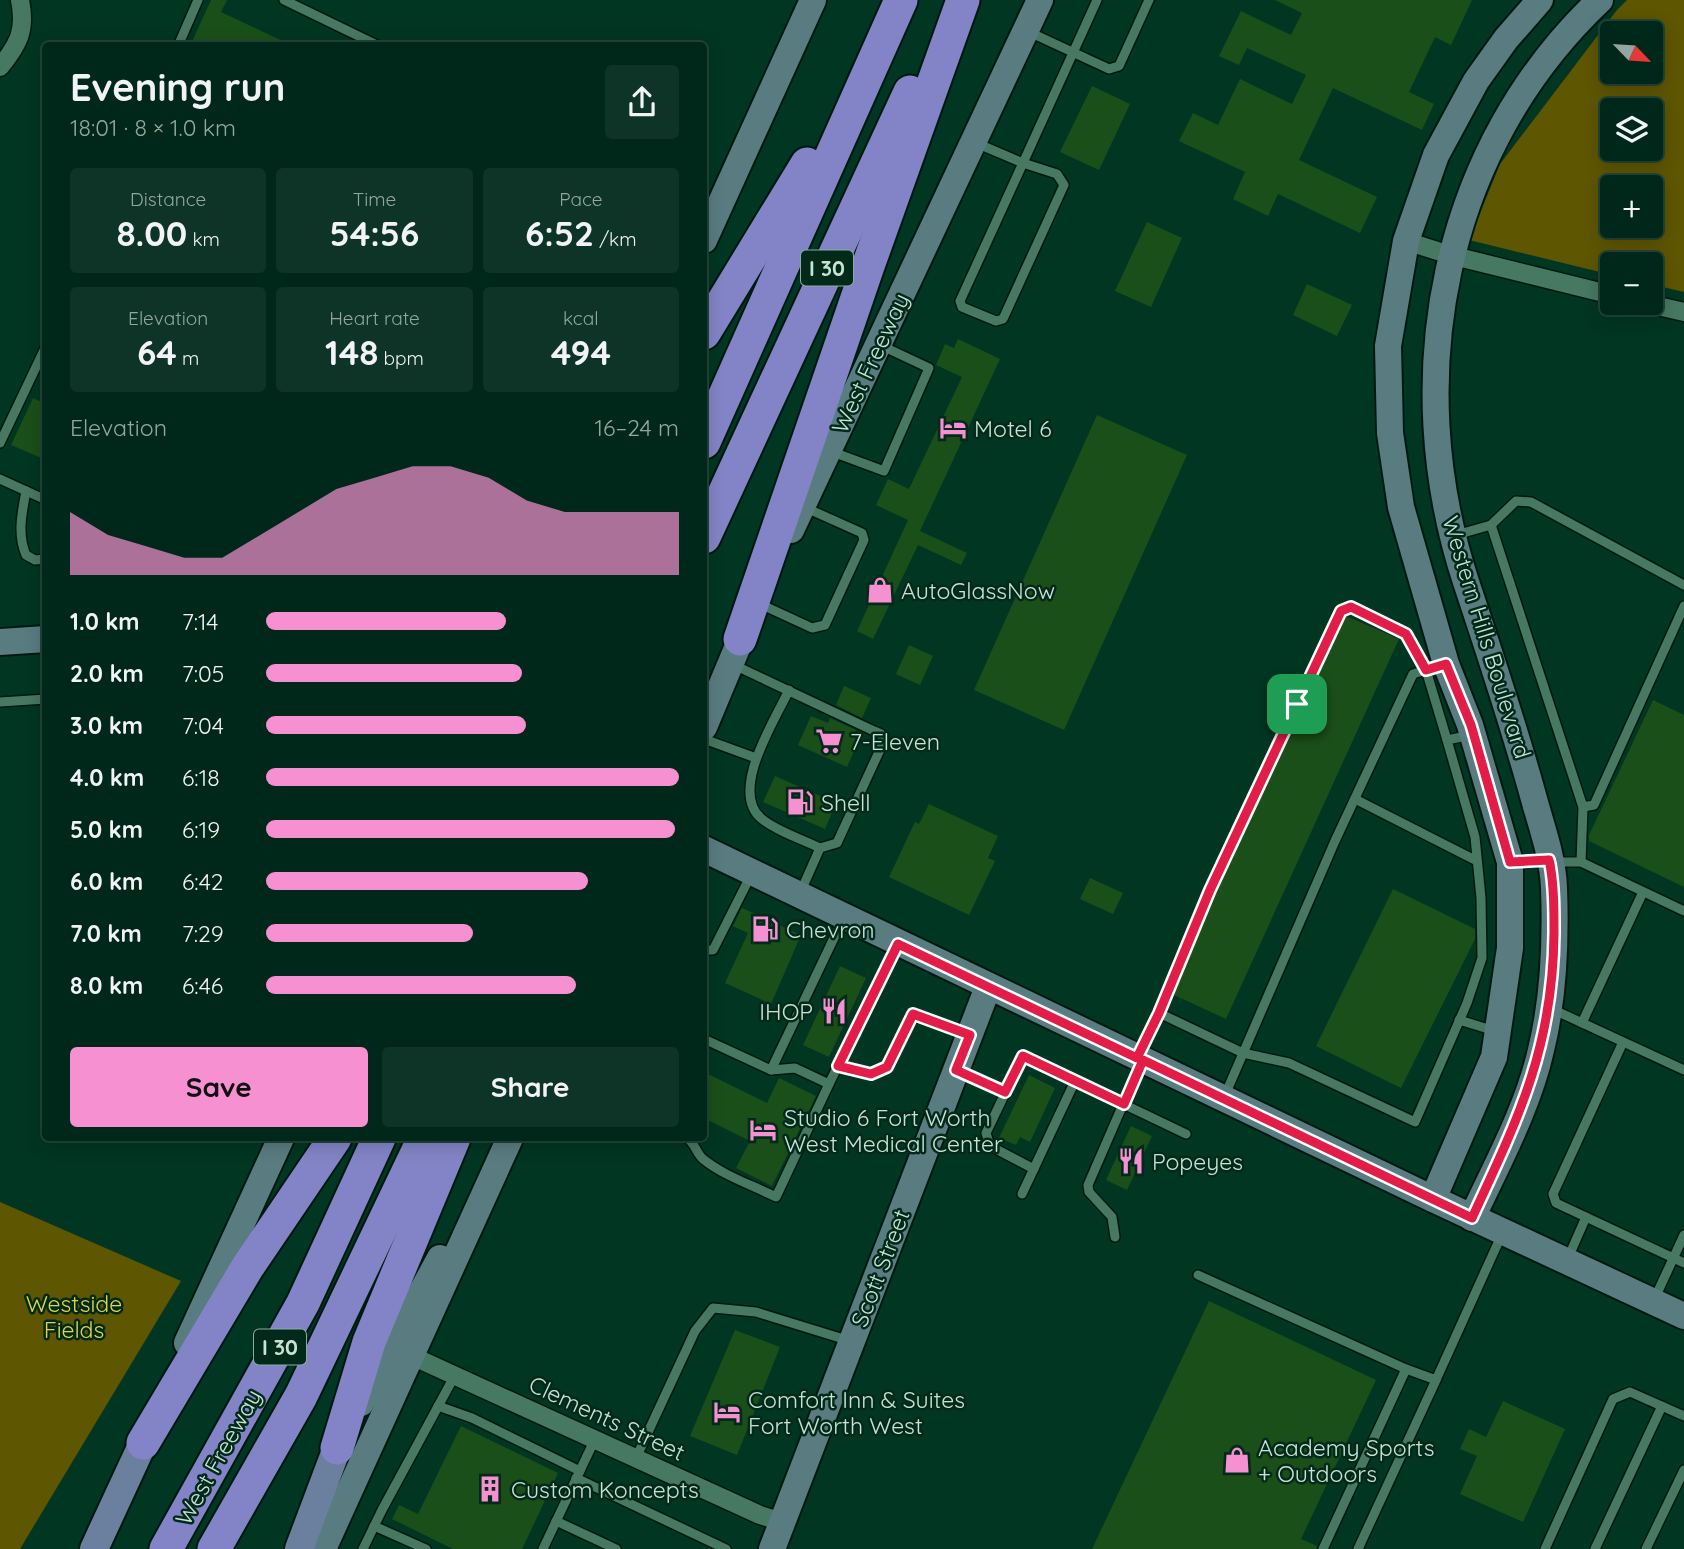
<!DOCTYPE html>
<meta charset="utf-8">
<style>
body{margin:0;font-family:Quicksand,sans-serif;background:#0e3427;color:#f1f3f6;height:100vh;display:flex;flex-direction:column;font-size:26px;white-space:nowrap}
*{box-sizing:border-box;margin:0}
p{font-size:23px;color:#95a6a2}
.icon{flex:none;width:38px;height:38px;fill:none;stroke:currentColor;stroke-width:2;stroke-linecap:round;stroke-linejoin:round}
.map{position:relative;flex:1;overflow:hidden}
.details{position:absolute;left:42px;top:42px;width:665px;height:1099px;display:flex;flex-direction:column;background:#00281a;border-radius:7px;box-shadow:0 4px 18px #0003,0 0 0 2px #224439}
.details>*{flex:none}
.needle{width:46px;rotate:115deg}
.controls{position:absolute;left:1600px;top:21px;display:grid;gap:14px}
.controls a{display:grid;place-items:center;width:63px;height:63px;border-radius:7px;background:#00281a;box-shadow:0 4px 18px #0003,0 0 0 2px #224439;font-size:35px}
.pin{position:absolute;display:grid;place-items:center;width:60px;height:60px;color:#fff;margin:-30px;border-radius:14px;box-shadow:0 4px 10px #0006}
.round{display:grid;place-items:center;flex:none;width:74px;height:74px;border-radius:7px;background:#0e3427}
.summary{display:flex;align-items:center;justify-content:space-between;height:119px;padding:0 28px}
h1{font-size:38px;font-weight:700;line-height:52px}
.metrics{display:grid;grid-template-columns:repeat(3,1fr);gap:10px;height:119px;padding:7px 28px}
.metrics div{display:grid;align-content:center;border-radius:7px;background:#0e3427;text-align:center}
.metrics b{font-size:35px;font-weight:700}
.metrics small{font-size:19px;font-weight:400}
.metrics p{font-size:19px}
.chart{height:196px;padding:14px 28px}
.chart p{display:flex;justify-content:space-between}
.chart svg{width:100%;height:126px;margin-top:7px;fill:#f690d0;opacity:.7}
.primary-button{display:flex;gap:14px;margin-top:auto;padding:14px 28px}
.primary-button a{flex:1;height:80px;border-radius:7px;background:#f690d0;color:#111;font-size:28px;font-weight:700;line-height:80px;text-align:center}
.primary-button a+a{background:#0e3427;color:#f1f3f6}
ul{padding:0 28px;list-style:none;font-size:23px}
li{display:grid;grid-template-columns:112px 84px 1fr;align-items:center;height:52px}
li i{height:18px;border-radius:9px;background:#f690d0}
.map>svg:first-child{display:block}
.green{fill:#5e5600;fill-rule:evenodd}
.building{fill:#1b4f19}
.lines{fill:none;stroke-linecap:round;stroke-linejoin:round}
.lane-casing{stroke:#011a0f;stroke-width:12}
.street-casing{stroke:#011a0f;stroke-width:21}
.secondary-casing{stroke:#011a0f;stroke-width:30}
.primary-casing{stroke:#011a0f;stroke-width:32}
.highway-casing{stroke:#011a0f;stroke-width:37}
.lane{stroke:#477861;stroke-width:9}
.street{stroke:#477861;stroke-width:18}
.secondary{stroke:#597c80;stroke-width:26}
.primary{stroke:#6b7f9e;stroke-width:28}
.highway{stroke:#8384c7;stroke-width:33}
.route-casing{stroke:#fff;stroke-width:14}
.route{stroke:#e11d48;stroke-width:9}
.labels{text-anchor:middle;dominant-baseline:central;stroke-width:5;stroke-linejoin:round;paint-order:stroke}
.shield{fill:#022a1b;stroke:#8dab9c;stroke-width:2}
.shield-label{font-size:21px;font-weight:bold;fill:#c8e2d4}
.street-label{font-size:23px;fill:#c8e2d4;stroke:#022a1b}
.poi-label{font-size:23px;fill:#c8e2d4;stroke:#022a1b;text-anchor:start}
.park-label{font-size:23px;fill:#e3d342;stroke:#022a1b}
</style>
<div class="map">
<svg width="1684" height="1549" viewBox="0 0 1684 1549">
<rect width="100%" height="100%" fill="#003622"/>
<g class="green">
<path d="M1627,0H1684V292L1650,284V264H1612V275L1469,240L1500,164L1617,10ZM1612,33H1650V72H1612ZM1612,110H1650V149H1612ZM1612,187H1650V226H1612Z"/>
<polygon points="0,1202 181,1281 20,1549 0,1549"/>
</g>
<g class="building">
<polygon points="211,0 227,0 221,12 293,46 190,46"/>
<polygon points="1275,0 1472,0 1451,45 1435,37 1409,92 1434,104 1422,130 1333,88 1299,160 1377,197 1360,233 1278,194 1268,216 1233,199 1245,172 1179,141 1193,113 1218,125 1240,79 1292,104 1306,75 1247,48 1239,65 1219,56 1241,11 1291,35 1302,13"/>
<polygon points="1092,86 1130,104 1099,170 1060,152"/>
<polygon points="1147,222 1182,238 1151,307 1115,291"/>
<polygon points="1307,284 1352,305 1337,336 1293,315"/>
<polygon points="958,339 1000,359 920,531 967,553 961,565 918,545 873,639 857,631 908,520 876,505 888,479 909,489 962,377 936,365 945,344 954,348"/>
<polygon points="33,398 46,404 46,460 11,445"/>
<polygon points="1097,415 1187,455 1064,730 974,690"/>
<polygon points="1346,616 1399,639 1226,1019 1174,995 1216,893"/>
<polygon points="909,645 933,656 920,685 896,674"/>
<polygon points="844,686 871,698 862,718 836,705"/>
<polygon points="1653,700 1684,715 1684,887 1589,841 1589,835"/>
<polygon points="811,716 828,723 830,718 856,730 854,734 860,737 847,767 798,745"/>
<polygon points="775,776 836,803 825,829 763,802"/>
<polygon points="929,804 998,836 988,858 995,861 969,915 889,877 915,822 919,824"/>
<polygon points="1090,878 1123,893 1113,914 1080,899"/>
<polygon points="1393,889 1475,929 1475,939 1401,1088 1316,1046"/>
<polygon points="742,908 801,935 771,1004 725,983 748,933 733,926"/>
<polygon points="840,966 866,978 829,1057 803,1045"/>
<polygon points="704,1072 767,1103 779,1078 816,1096 772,1186 736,1168 750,1141 704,1118"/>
<polygon points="1029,1075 1055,1088 1030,1142 1020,1137 1016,1145 999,1138"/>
<polygon points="1131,1126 1152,1136 1127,1190 1106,1180"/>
<polygon points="1209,1301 1376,1380 1301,1539 1317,1546 1316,1549 1092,1549"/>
<polygon points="735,1330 780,1347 737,1455 690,1436"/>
<polygon points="1503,1401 1565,1429 1523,1522 1460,1494 1477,1456 1460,1449 1469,1429 1486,1437"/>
<polygon points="461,1426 558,1473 522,1549 453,1549 392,1519 399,1505 418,1514"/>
</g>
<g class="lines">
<g class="lane-casing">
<g id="lane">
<polyline points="284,0 379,46"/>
<polyline points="1027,31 1109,69 1119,66 1149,0"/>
<polyline points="178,46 198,0"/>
<polyline points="976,143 1023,163 1097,0"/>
<polygon points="1023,163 1057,174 1064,185 1003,319 996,321 962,307 960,301"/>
<polyline points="0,443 46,346"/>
<polyline points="830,451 884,471 929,368 880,345"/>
<polyline points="0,479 46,500"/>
<path d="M26,491C22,513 17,534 26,555L35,560L46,559"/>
<polyline points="1491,525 1583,807 1581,862"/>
<polyline points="1456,535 1491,525 1516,501 1531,502 1684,585"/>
<polyline points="758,603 812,628 825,625 864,540 862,533 806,508"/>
<polyline points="734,665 874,731 881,734 884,741 837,843 820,848 801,891"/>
<path d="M789,690C775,720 728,792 762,819C778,832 802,839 820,848"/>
<polyline points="0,702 46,699"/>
<polyline points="704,739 756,758"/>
<polyline points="1355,799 1477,861"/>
<polyline points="1583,807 1594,805 1684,606"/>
<polyline points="1512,862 1581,862 1684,911"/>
<polyline points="704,950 713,950 751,875"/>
<polyline points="1552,1009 1684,1070"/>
<polyline points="1159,1013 1210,890 1341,611 1351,607 1406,634 1426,670 1447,740"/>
<polyline points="1459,1020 1495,1031"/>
<polyline points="1582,1023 1643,892"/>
<polyline points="704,1039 771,1070 795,1068 829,1084 897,945"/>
<polyline points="1623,1042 1553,1194 1556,1203 1684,1263"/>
<polyline points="1138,1054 1159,1013 1243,1053 1289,1063 1415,1122 1467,1003 1482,958 1481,898 1475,837 1447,740 1471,735"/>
<polyline points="838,1066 871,1074 887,1067 913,1014 968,1034"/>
<polyline points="771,1070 843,919"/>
<polyline points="959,1071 1005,1092"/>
<polyline points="1225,1095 1335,841 1413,674 1445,664"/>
<path d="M687,1138C695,1143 696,1153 703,1159C724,1176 752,1185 776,1197L829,1084"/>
<polyline points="1034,1169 990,1146 986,1133 1023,1056 1186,1134"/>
<polyline points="1022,1194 1075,1081"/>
<polyline points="1115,1237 1112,1217 1089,1192 1088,1185 1141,1063"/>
<polyline points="1568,1258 1586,1217"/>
<polyline points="1198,1275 1406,1369 1323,1549"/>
<polyline points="1654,1300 1684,1235"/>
<polyline points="1406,1369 1436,1380 1502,1234"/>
<polyline points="438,1406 472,1418 580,1471"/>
<polyline points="636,1458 695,1331 713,1308 756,1312 850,1341"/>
<polyline points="576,1478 726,1549"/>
<polyline points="556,1521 616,1549"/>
<polyline points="374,1526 426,1549"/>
<polyline points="363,1549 382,1510 455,1375"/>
<polyline points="543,1549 595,1439"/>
<polyline points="1358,1549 1436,1380"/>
<polyline points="1545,1549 1613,1399 1630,1392 1684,1416"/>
<polyline points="1595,1549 1662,1406"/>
<polyline points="1646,1549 1684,1470"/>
</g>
</g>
<g class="street-casing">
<g id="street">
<path d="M0,67C19,44 26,30 20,0"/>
<polyline points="1406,241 1450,255 1612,295"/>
<polyline points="1645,303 1684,312"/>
<polyline points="412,1356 760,1515 782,1522"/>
</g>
</g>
<g class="secondary-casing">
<g id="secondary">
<polyline points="704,240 813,0"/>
<polyline points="791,530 1040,0"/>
<polyline points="0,642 46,639"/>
<polyline points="704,727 748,622"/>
<polyline points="704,849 1433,1199 1684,1316"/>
<polyline points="1433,1199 1494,1057 1510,948 1510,862 1470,725 1446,664 1401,507 1390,433 1388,346 1406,241 1436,155 1476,81 1506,39 1540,0"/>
<path d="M1472,1218C1497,1164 1528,1108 1541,1050C1554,997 1556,942 1554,888C1553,858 1542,828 1534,799C1514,726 1490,654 1466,582C1399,378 1442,149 1600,0"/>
<polyline points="187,1343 281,1138"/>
<polyline points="361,1403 440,1258"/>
<polyline points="323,1549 510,1138"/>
<polyline points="772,1549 988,987"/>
</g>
</g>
<g class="primary-casing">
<g id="primary">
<polyline points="94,1549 143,1443"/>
<polyline points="299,1549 337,1448"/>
</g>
</g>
<g class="highway-casing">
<g id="highway">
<polyline points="704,333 807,164"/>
<polyline points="704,442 901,0"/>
<polyline points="704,537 910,92"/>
<polyline points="740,639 868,266 963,0"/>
<polyline points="143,1443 247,1268 335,1138"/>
<polyline points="337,1448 369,1342 454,1138"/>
<polyline points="166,1549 303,1303 379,1138"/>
<polyline points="214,1549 301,1396 424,1138"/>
</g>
</g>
<use href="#lane" class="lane"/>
<use href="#street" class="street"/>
<use href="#secondary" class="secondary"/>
<use href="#primary" class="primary"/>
<use href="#highway" class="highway"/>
</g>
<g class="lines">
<g class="route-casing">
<path id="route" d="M1351,607L1406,634L1426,670L1446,664L1471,725L1510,862L1549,860L1550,864C1554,887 1554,909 1554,933C1553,1047 1519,1117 1472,1218L1143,1060L1124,1104L1023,1056L1005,1092L956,1070L970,1035L913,1014L887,1067L871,1074L838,1066L898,944L1137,1058L1159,1013L1210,890L1341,611Z"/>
</g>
<use href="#route" class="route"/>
</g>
<defs>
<g id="hotel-bare" transform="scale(2.1)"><path d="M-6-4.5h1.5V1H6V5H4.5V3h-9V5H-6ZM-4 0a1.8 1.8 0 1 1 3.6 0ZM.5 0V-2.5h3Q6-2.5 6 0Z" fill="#f690d0" stroke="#022a1b" stroke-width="2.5" paint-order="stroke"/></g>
<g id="shop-bare" transform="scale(2.1)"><path d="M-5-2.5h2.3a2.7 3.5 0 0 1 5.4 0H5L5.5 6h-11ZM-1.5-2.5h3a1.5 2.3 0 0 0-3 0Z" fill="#f690d0" stroke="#022a1b" stroke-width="2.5" paint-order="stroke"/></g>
<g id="supermarket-bare" transform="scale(2.1)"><path d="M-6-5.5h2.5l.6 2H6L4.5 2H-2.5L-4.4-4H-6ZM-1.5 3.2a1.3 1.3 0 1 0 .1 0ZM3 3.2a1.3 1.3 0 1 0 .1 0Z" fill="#f690d0" stroke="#022a1b" stroke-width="2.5" paint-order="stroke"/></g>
<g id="fuel-bare" transform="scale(2.1)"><path d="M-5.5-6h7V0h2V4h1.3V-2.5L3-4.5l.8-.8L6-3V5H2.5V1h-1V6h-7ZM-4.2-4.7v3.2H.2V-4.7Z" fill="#f690d0" stroke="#022a1b" stroke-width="2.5" paint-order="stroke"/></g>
<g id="restaurant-bare" transform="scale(2.1)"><path d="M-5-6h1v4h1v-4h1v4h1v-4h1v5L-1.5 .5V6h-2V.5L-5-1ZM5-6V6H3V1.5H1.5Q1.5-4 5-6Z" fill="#f690d0" stroke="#022a1b" stroke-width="2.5" paint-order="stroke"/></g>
<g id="building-bare" transform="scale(2.1)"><path d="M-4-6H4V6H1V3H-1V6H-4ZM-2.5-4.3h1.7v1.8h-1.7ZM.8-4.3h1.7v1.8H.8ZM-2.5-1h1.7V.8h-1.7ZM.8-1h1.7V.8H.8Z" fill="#f690d0" stroke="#022a1b" stroke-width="2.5" paint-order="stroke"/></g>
</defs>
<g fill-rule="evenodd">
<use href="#hotel-bare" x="953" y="428"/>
<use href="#shop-bare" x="880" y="590"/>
<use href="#supermarket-bare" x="829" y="741"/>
<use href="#fuel-bare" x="800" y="802"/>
<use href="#fuel-bare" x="765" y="929"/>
<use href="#restaurant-bare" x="834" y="1011"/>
<use href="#hotel-bare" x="763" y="1130"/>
<use href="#restaurant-bare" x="1131" y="1161"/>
<use href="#hotel-bare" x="727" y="1412"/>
<use href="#shop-bare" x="1237" y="1460"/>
<use href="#building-bare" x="490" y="1489"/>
</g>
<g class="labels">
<g class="shield">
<rect x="801" y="250.5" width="52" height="35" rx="5"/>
<rect x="254" y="1329.5" width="52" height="35" rx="5"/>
</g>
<g class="shield-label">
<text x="827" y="268">I 30</text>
<text x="280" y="1347">I 30</text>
</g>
<g class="street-label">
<text transform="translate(870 363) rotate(-65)">West Freeway</text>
<text transform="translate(1487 637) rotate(73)">Western Hills Boulevard</text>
<text transform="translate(880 1268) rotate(-69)">Scott Street</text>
<text transform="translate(607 1418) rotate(25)">Clements Street</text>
<text transform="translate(218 1457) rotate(-61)">West Freeway</text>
</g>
<g class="poi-label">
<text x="974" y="428">Motel 6</text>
<text x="901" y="590">AutoGlassNow</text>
<text x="850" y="741">7-Eleven</text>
<text x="821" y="802">Shell</text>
<text x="786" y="929">Chevron</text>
<text x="813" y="1011" text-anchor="end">IHOP</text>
<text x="784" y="1117">Studio 6 Fort Worth<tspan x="784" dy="26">West Medical Center</tspan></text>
<text x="1152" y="1161">Popeyes</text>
<text x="748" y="1399">Comfort Inn &amp; Suites<tspan x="748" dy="26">Fort Worth West</tspan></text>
<text x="1258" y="1447">Academy Sports<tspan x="1258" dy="26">+ Outdoors</tspan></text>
<text x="511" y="1489">Custom Koncepts</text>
</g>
<g class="park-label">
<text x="74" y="1303">Westside<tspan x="74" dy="26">Fields</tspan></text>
</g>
</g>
</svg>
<div class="controls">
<a><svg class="needle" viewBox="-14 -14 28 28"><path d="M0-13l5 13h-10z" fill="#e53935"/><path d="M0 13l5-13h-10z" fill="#95a6a2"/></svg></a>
<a><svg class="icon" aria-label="layers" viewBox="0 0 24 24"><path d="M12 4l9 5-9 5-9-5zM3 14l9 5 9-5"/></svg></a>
<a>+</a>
<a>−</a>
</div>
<div class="pin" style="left:1297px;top:704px;background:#1e9e55"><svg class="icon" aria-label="arrive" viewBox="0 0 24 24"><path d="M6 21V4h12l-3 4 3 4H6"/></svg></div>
<section class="details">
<div class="summary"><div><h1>Evening run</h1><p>18:01 · 8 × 1.0 km</p></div><a class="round"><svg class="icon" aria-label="share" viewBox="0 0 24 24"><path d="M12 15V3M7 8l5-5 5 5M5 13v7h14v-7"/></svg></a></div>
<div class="metrics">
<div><p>Distance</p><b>8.00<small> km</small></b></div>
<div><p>Time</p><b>54:56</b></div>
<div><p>Pace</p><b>6:52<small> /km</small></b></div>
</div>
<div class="metrics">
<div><p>Elevation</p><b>64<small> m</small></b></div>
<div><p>Heart rate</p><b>148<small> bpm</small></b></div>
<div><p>kcal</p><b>494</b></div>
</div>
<div class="chart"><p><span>Elevation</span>16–24 m</p>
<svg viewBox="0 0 160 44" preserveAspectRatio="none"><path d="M0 44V22L10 30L20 34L30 38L40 38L50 30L60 22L70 14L80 10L90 6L100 6L110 10L120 18L130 22L140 22L150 22L160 22V44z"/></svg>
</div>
<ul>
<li><b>1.0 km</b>7:14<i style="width:58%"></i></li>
<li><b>2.0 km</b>7:05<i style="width:62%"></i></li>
<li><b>3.0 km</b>7:04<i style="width:63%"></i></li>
<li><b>4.0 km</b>6:18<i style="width:100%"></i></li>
<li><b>5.0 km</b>6:19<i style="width:99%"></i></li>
<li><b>6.0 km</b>6:42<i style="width:78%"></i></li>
<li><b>7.0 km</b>7:29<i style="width:50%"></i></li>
<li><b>8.0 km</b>6:46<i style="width:75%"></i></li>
</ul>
<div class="primary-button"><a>Save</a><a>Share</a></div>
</section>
</div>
